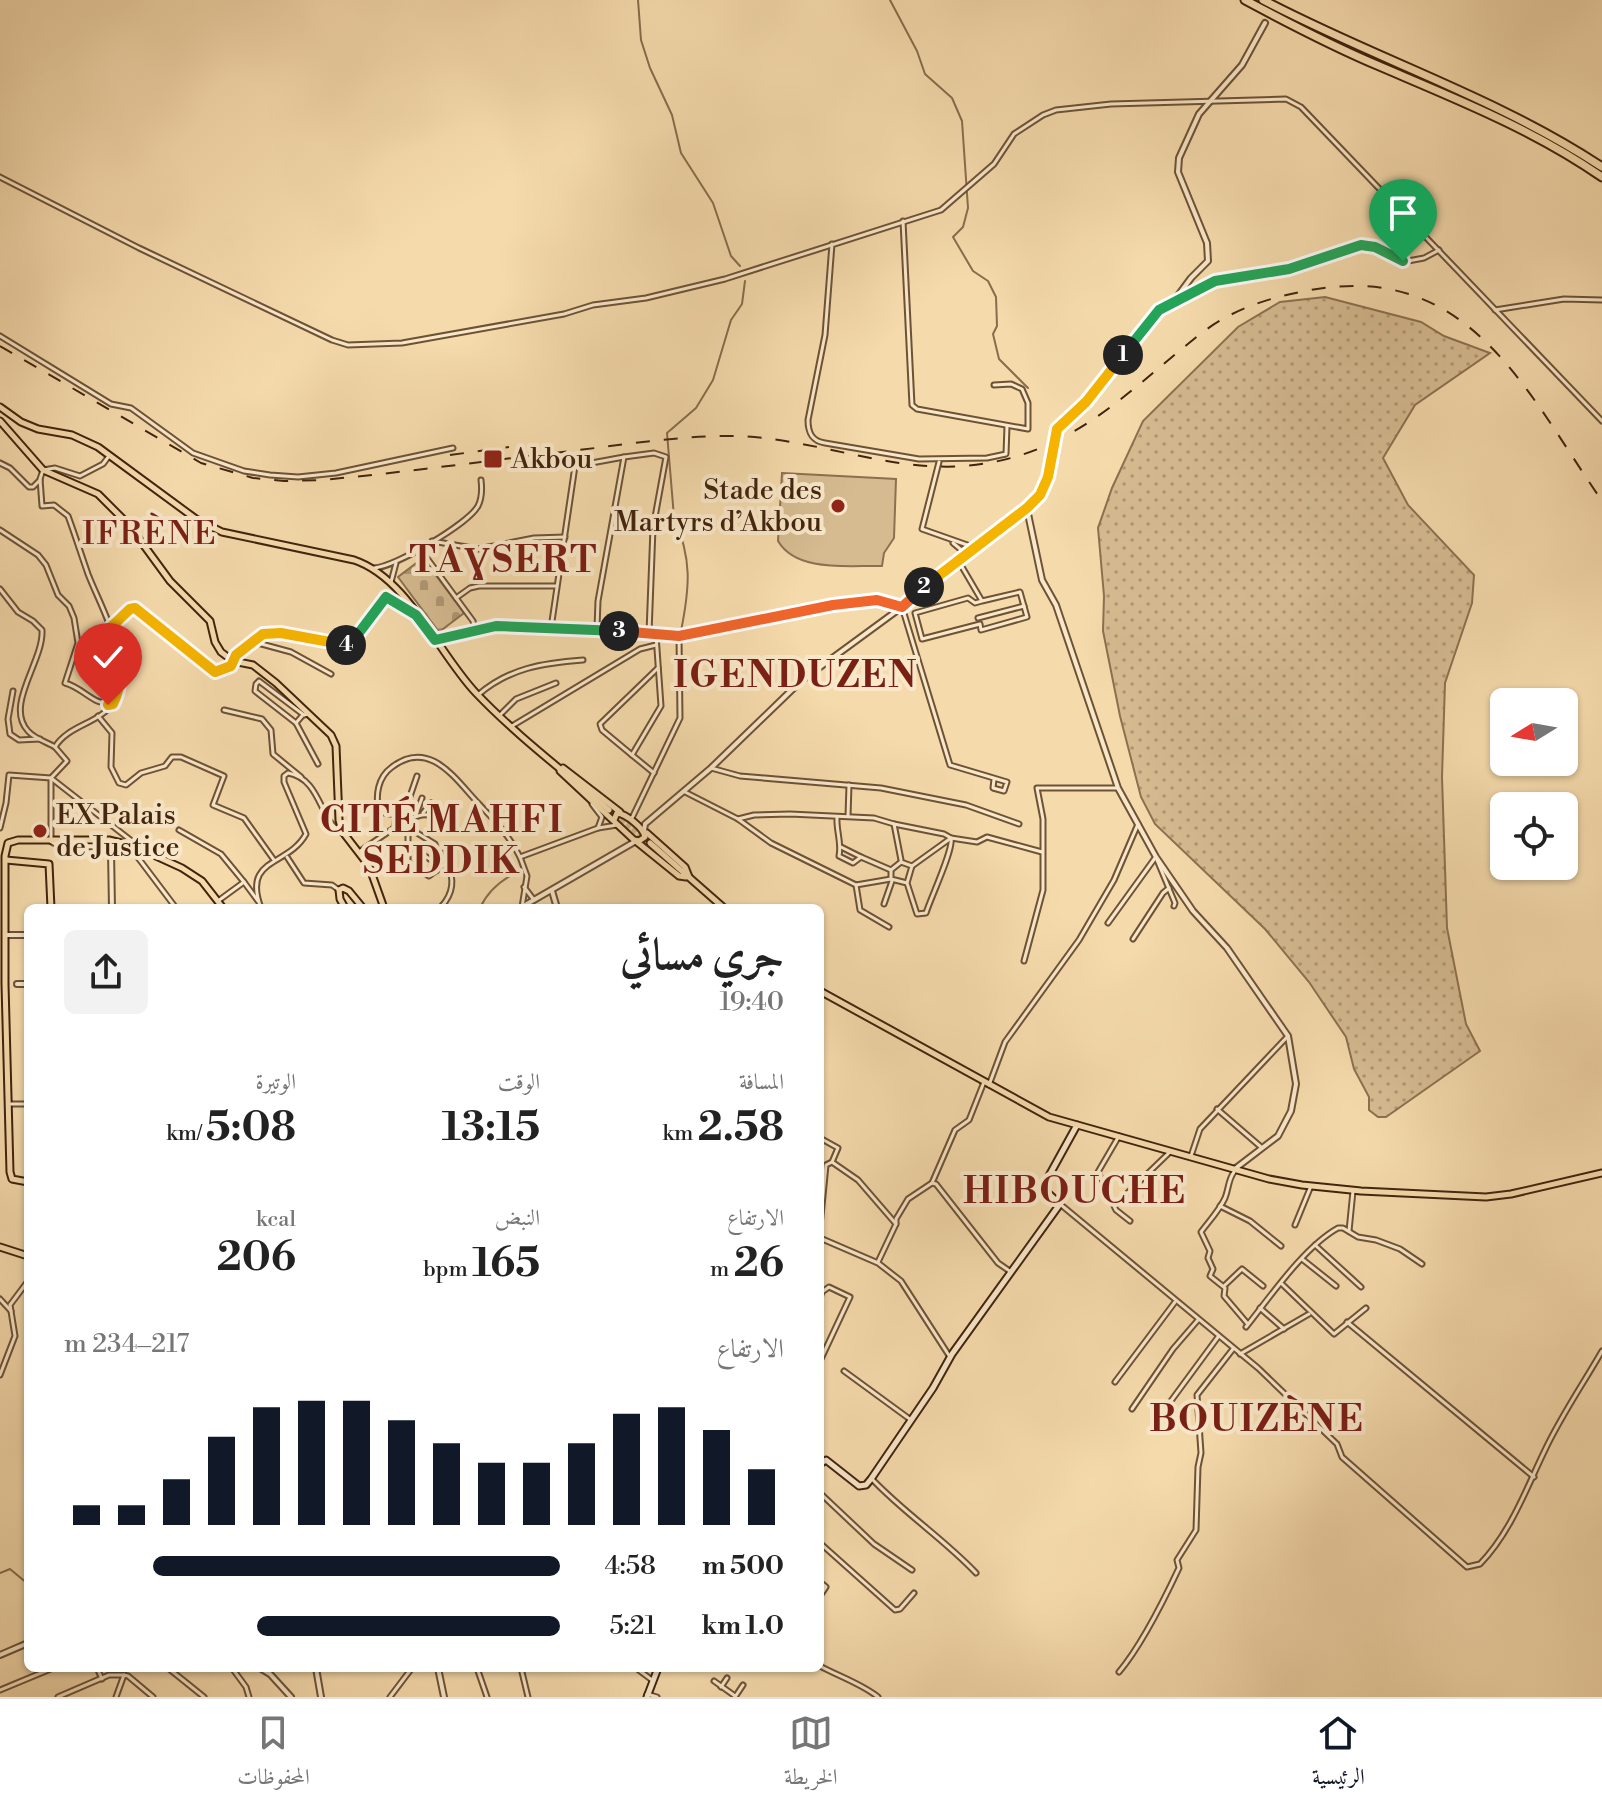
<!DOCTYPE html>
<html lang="ar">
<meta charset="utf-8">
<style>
body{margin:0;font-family:"Libre Bodoni",Amiri,serif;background:#f2f2f2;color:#222;direction:rtl;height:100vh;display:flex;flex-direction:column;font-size:30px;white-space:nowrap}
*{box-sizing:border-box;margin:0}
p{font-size:26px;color:#767676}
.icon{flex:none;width:44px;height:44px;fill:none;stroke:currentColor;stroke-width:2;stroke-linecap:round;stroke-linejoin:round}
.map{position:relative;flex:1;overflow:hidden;direction:ltr}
.details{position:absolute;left:24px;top:904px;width:800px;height:768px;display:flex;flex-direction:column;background:#fff;border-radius:12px;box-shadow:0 2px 6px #0004;direction:rtl}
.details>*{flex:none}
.needle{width:52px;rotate:259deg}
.tools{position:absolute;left:1490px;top:688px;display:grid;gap:16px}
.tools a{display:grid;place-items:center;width:88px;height:88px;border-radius:12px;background:#fff;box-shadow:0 2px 6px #0004;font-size:40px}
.pin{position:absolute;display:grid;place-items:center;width:68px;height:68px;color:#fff;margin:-82px -34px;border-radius:50% 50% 50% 0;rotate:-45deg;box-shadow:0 0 8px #0007}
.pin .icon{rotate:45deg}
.km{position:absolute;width:40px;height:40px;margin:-20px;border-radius:50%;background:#222;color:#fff;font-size:22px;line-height:40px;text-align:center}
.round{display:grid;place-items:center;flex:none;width:84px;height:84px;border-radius:12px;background:#f2f2f2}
.headline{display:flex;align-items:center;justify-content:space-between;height:136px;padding:0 40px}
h1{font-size:44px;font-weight:800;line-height:60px}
.stats{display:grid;grid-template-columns:repeat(3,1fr);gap:12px;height:136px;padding:8px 40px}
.stats div{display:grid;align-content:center}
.stats b{font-size:40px;font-weight:800}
.stats small{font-size:22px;font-weight:400}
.stats p{font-size:22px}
.chart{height:224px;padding:16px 40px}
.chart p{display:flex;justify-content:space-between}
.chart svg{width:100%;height:144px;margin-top:8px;stroke:#111827;stroke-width:6}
ul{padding:0 40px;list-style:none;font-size:26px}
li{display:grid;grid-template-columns:128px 96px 1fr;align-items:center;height:60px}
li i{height:20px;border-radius:10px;background:#111827}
.tab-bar{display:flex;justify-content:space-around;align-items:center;height:112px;border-top:2px solid #e0e0e0;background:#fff;font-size:22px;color:#767676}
.tab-bar a{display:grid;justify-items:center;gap:4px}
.tab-bar .current{color:#111827}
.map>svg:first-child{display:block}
.green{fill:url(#green-dots);stroke:#8c7050;stroke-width:2}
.cemetery{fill:url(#cemetery-stones);stroke:#8c7050;stroke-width:2}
.pitch{fill:#d6bb91;stroke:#8c7050;stroke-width:2}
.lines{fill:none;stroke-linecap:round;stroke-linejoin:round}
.stream{stroke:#886c4c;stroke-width:2}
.primary-tunnel{stroke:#d1b68c;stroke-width:5;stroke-dasharray:5 2.5;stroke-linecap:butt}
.minor-casing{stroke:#6e5236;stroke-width:7}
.tertiary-casing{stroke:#6e5236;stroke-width:8}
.secondary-casing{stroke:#41240e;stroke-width:9}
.primary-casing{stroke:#41240e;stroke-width:9}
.motorway-casing{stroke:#41240e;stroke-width:11}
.minor{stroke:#f8e7c9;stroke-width:3}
.tertiary{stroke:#f8e7c9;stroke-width:4}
.secondary{stroke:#f8e7c9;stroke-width:5}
.primary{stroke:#f5daac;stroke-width:5}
.motorway{stroke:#f5daac;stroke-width:7}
.rail{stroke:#41240e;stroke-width:2;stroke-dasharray:14 14;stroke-linecap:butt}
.split-1-casing{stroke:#fff;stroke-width:16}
.split-2-casing{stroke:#fff;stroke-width:16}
.split-3-casing{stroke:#fff;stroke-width:16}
.split-4-casing{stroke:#fff;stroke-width:16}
.split-5-casing{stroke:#fff;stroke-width:16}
.split-1{stroke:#22a559;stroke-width:10}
.split-2{stroke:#f5b400;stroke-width:10}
.split-3{stroke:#f0652b;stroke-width:10}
.split-4{stroke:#22a559;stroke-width:10}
.split-5{stroke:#f5b400;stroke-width:10}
.poi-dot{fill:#8f2418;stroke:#f8e7c9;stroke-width:3}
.labels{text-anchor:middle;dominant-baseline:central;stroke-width:8;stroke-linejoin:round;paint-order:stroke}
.poi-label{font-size:28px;fill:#41240e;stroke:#f8e7c9;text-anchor:start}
.quarter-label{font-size:32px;letter-spacing:2px;fill:#7a1f14;stroke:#f8e7c9}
.district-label{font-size:36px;font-weight:bold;letter-spacing:2px;fill:#7a1f14;stroke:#f8e7c9}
</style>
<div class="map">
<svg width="1602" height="1697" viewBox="0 0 1602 1697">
<defs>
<pattern id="green-dots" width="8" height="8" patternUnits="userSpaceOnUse" patternTransform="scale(2)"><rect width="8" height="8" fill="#d6bb91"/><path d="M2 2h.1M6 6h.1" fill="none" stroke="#af9875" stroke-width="1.8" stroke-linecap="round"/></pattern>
<pattern id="cemetery-stones" width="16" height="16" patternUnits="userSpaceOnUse" patternTransform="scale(2)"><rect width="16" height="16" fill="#d6bb91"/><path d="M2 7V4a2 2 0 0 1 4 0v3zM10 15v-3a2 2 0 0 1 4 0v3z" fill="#af9875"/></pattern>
</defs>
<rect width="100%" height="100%" fill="#f5daac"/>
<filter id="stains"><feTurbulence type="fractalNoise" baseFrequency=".0025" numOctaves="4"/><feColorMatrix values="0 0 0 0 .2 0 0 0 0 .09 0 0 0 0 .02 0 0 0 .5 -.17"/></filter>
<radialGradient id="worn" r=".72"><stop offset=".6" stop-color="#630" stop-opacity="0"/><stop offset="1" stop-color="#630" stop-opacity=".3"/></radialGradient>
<polygon class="green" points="1325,297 1421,322 1444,336 1490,353 1415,405 1383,458 1408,505 1474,575 1472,603 1445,683 1442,777 1447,928 1466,1024 1480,1051 1386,1117 1378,1117 1369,1110 1369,1097 1354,1069 1346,1037 1309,982 1265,929 1155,824 1141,797 1120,716 1103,631 1104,596 1098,528 1112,488 1143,421 1238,327 1280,302"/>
<polygon class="cemetery" points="423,558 464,613 439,632 398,577"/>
<path class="pitch" d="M782,473L896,479L894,538L884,553L882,566C849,565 797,573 778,541Z"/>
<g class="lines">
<g class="stream">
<polyline points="638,0 641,40 650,68 672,115 681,153 713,203 731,256 740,266"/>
<polyline points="890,0 917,51 925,74 952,98 962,121 968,208 963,227 953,237 973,271 988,281 996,297 997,326 993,334 999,359 1028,388"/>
<path d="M681,631C690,586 692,559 674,517L667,433L696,408L713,380L731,320L742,304L745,281"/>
<path d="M480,908C488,890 504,878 521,870"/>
<polyline points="0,1573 10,1569 28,1584"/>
</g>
<polyline class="primary-tunnel" points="609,810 650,843"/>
<g class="minor-casing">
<g id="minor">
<polyline points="0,177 139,248 332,340 348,345 402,343 564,314 593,305 646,298 725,279 941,210 994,164 1014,134 1043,115 1056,110 1111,104 1286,99 1301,107 1602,421"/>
<polyline points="903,221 912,405 917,409 1028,429 1028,403 1022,389 1011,384 994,385"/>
<path d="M832,244L825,335L808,420C808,433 812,441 825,443L919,459L987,458L1006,454L1007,426"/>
<polyline points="1178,299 1215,281 1289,269 1355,246 1375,247 1408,261 1424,258 1439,250"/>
<polyline points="1495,310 1564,299 1602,300"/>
<polyline points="0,336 111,404 131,408 193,453 244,471 270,475 298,477 336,473 453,448"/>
<polyline points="624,457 654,453 666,457 653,528 649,633"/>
<polyline points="939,462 922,529 973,547"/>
<polyline points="0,463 10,468 29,487 33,487 40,480"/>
<path d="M0,530L38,555L46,565L58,595L69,606L74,618L78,643L65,683C84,688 92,705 113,704"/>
<polyline points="432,541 478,549 534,538 565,537"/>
<polyline points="953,543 965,553"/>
<polyline points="421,550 473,621 475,629"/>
<polyline points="958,560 982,601 1020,592 1027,617 981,630 980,624 922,639 915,613 968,598 975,603 982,601"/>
<path d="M374,568C395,567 468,524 478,506C482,498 482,488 481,480"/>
<polyline points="391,582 396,563"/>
<path d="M0,589L18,612L33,621L42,630C44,661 4,705 28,731C35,739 47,742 55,747"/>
<polyline points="456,598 470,588 479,586 556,586"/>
<polyline points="978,618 1024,606"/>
<polyline points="111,627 130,609 138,608 215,672 231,666 236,655 263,634 281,633 349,644 386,597 415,614"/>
<polyline points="551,628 575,466 624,457 598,601 597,628"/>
<polyline points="436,639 496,626 679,636 833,605 877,600 902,607 950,765 1007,782 1004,791 993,788 994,779"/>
<polyline points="254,642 291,652 331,674"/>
<polyline points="13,691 8,719 10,734 19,740 40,739"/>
<path d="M478,695C509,668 543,663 583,660"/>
<polyline points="224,710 262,719 271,730 273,754 301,777"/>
<polyline points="500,715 516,699 556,683"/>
<polyline points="98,716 112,733 111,767 119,783 126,785 141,773 165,766 172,757 181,757 224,776 213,805 244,818 274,860"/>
<polyline points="302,716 296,723 318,764"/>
<polyline points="296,723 255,691 256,684 259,681 304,715 308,714"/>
<polyline points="512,726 640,649 656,645"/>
<polyline points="632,755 602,730 600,724 658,668"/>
<polyline points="711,768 740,776 881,788 966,805 1019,824"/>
<polyline points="654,773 632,755 661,706 656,635"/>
<path d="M417,776L406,808L408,820C421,814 431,811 439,823"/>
<polyline points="685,792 738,819 771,843 856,885 891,879"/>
<polyline points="592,804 602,817 598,828"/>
<polyline points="423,813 431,803"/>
<polyline points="848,816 849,785"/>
<polyline points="415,817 422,798"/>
<path d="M837,817C836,831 842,843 839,856L853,863L861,857L891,870"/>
<polyline points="632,818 680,718 679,637"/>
<path d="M396,819L408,820V862L429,876L448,862C454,880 454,893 441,907"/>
<path d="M738,819L754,815L790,814L874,818L894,824L944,834L951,838C954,849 931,897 926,913L917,914L907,883L891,879V870L901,862L912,866L907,883"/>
<polyline points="894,824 901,860"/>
<polyline points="0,828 6,803 9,775 51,778 133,842 133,851 176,908"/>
<polyline points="409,828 435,844 439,857 436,863"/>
<polyline points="179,830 221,854 244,882"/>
<path d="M51,841V778L67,761L55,747C68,725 99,724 113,703C137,668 101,608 88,574C81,554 75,535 68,516L54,505L42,506L40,479L43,470L55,468L80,476L103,464L109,456"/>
<polyline points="409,846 436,863 436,871"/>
<polyline points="841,847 861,857"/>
<polyline points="445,851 448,862"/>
<path d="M359,852L394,828L396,815L379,812C375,795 378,777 392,767C430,738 456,780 478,803C495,821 509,835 520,857L598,828L617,825"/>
<polyline points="287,857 304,883 332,885 339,890"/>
<polyline points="520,857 527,876 522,907"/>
<polyline points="1157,860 1175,903 1174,906"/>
<polyline points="912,866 951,838 977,842 987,837 1042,852"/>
<polyline points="856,885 860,910 889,927"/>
<polyline points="524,887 534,900"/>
<polyline points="218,901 244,882 258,901"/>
<polyline points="884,904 892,881"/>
<path d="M261,908C242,857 288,867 306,834L284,782V776L288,773C321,779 319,819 340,831"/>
<polyline points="1108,923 1155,858"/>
<polyline points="1133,939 1163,893 1169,888"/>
<polyline points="1024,961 1043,890 1043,819 1037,788 1118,788"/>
<polyline points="989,1085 1005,1042 1079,940 1114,880 1138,824"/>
<polyline points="8,1104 28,1104"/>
<polyline points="1217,1109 1261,1147"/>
<polyline points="820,1138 838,1148 832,1162 826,1165 820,1226"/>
<polyline points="1191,1156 1200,1129 1288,1036"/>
<polyline points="832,1162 858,1180 896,1224 878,1262"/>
<path d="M1234,1172C1228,1180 1229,1188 1225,1198C1219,1211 1209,1221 1201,1232L1210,1251L1208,1258L1213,1269L1210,1276L1225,1288L1224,1296L1247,1323"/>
<polyline points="932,1183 936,1184 998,1263 1011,1272"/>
<polyline points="1103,1183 1098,1172 1119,1136"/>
<path d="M1060,1204L1258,1368L1337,1444L1342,1457L1467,1567L1480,1564C1511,1532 1526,1489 1545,1450C1561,1416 1583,1384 1602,1351"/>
<polyline points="1220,1206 1250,1221 1281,1246"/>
<polyline points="1130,1221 1116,1210 1114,1206 1171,1151"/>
<polyline points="896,1224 896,1219 908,1199 932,1183 955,1130 969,1120 984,1082"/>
<polyline points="1295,1225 1311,1186"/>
<polyline points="1349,1231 1353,1191"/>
<polyline points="820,1238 878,1263 901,1281 950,1357"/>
<polyline points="1315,1245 1361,1287"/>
<polyline points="1302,1259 1336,1286"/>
<polyline points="1282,1284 1334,1334 1366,1308"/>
<polyline points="1224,1286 1242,1269 1263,1286"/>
<polyline points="820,1298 822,1292 829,1287 850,1297 820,1361"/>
<polyline points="0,1299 11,1311"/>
<polyline points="1260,1308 1284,1329"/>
<polyline points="1347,1322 1534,1477"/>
<path d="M1246,1327C1270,1297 1304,1247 1338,1228H1343L1358,1237L1376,1240L1400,1249L1422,1264"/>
<polyline points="1240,1354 1309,1314"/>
<polyline points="844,1371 911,1420"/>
<polyline points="0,1375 15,1336 10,1305 28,1281"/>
<polyline points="1115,1382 1175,1302"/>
<polyline points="1132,1409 1173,1349 1198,1320"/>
<polyline points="1154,1424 1218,1337"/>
<path d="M872,1479C904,1513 944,1539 976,1573"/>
<polyline points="820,1493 874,1544 912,1570"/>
<polyline points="820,1543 895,1610 900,1609 914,1593"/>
<polyline points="820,1582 826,1587 820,1596"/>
<path d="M820,1666C838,1676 862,1684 878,1697"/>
<polyline points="97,1668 102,1679"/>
<polyline points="168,1668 204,1697"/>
<polyline points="232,1668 246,1687 249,1697"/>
<polyline points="477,1668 487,1697"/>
<polyline points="521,1668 528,1697"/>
<polyline points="636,1668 652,1680"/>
<path d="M1119,1672C1141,1646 1164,1600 1179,1568L1177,1560L1196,1530L1198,1467L1201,1453L1197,1395L1233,1349"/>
<polyline points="714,1681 735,1696"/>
<polyline points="721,1687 727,1678"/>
<polyline points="0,1690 53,1668"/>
<polyline points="647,1694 657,1697"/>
<polyline points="58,1697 109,1675 124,1675"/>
<polyline points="116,1697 124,1675 128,1676 153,1697"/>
<polyline points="390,1697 412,1668"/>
<polyline points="735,1697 743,1685"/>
</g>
</g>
<g class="tertiary-casing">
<g id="tertiary">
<polyline points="1027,509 1042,580 1056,605 1118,788 1156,857 1193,911 1227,948 1288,1036 1296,1084 1291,1111 1278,1136 1236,1168"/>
<polyline points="644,831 645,824 711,768 801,681 902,607 973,547 1034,502 1048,477 1053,439 1060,424 1094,393 1156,313 1174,301 1191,278 1208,261 1207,243 1178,172 1179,158 1199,114 1242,65 1265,23"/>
<path d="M51,841C67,853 93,840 111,851L112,908"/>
<polyline points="552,891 557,908"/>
<polyline points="520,908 636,841"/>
<polyline points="5,935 28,935"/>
<polyline points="17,984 28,984"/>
<polyline points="0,1655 28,1643"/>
<polyline points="260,1668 270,1674 291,1697"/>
<polyline points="316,1668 321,1697"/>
<polyline points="438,1668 444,1697"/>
</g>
</g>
<g class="secondary-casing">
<g id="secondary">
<polyline points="820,1464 826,1460 859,1486 866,1485 871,1479 933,1388 952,1354 1060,1204 1047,1192 1045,1183 1077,1125"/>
<polyline points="647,1697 658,1668"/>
</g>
</g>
<g class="primary-casing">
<g id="primary">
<path d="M0,407L21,422L38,429L72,435L98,447L196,519L222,532L354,560C408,578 438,653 476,693C517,736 565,772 609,810"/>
<polyline points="0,421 43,470 98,494 129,525 170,581 210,621 215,642 221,652 233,661 253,665 276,683 331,735 336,746 339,820 342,831 369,866 384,908"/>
<polyline points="563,768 620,812"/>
<path d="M560,771L634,840L639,841L645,837C644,828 626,814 617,813L614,820"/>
<polyline points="647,833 685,867 689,877"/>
<polyline points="637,842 679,876 686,877"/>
<polyline points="650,843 724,908"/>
<polyline points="6,860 49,864 51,908"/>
<polyline points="345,908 340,899 339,890 343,888 349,891 363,908"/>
<polyline points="820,991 1049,1117 1269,1179 1302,1185 1361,1191 1486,1197 1511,1194 1602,1173"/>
<polyline points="28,1182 12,1179 10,1172 5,984 5,856 8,843 18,840 109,840 134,846 182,868 202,881 223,908"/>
<polyline points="0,1247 28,1256"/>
</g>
</g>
<g class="motorway-casing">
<g id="motorway">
<path d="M1245,0C1288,23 1332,46 1377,65C1454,98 1533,129 1602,177"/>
<path d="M1263,0C1375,59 1496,97 1602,167"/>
</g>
</g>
<use href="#minor" class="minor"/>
<use href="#tertiary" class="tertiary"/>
<use href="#secondary" class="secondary"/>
<use href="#primary" class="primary"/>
<use href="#motorway" class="motorway"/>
<g class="rail">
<path d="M0,346L201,463L253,478L284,481L322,480C408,472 493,460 579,450C629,444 679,436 730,436C808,436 886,472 965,466C1069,457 1122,396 1199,335C1232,309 1270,297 1311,290C1469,261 1526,391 1602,501"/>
<polyline points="450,455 509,447"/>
</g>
</g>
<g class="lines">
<g class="split-1-casing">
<polyline id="split-1" points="1123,355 1159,310 1215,281 1289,269 1361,245 1375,247 1403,261"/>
</g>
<g class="split-2-casing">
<polyline id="split-2" points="924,587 1027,508 1040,495 1048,477 1057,429 1086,402 1123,355"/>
</g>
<g class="split-3-casing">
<polyline id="split-3" points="619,631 679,636 833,605 877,600 902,607 924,587"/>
</g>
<g class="split-4-casing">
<polyline id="split-4" points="346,645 352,642 386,597 416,615 435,640 496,626 619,631"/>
</g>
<g class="split-5-casing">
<path id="split-5" d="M108,705L113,704C126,678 118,654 111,627L130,609L135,608L215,672L231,666L236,655L263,634L281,633L346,645"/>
</g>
<use href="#split-1" class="split-1"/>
<use href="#split-2" class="split-2"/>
<use href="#split-3" class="split-3"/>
<use href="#split-4" class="split-4"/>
<use href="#split-5" class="split-5"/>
</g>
<g class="poi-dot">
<rect x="483" y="449" width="20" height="20" rx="4"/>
<circle cx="838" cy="506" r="8"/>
<circle cx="40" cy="831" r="8"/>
</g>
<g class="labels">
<g class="poi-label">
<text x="511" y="459">Akbou</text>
<text x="822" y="490" text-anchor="end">Stade des<tspan x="822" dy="32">Martyrs d’Akbou</tspan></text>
<text x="56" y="815">EX Palais<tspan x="56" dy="32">de Justice</tspan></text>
</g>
<g class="quarter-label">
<text x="150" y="534">IFRÈNE</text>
</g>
<g class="district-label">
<text x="504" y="561">TAƔSERT</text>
<text x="796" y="676">IGENDUZEN</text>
<text x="442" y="821">CITÉ MAHFI<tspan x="442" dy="41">SEDDIK</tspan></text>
<text x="1075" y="1192">HIBOUCHE</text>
<text x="1257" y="1420">BOUIZÈNE</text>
</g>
</g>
<rect width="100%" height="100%" filter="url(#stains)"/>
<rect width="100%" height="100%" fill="url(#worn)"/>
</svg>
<div class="tools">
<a><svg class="needle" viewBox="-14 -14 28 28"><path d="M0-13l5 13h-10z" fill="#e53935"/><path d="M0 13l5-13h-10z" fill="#767676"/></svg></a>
<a><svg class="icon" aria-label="locate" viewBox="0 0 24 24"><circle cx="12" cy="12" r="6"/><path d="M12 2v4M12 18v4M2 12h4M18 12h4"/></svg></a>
</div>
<div class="pin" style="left:1403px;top:261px;background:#1e9e55"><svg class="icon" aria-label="arrive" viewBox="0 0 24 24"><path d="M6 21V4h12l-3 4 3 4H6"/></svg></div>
<div class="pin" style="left:108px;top:705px;background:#d93025"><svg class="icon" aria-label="check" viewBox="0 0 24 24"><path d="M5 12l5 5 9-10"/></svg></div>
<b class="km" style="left:1123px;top:355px">1</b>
<b class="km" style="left:924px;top:587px">2</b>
<b class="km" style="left:619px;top:631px">3</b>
<b class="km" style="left:346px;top:645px">4</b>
<section class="details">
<div class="headline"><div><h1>جري مسائي</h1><p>19:40</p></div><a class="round"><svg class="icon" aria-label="share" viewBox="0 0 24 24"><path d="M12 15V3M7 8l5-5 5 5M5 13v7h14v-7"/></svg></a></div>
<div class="stats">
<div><p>المسافة</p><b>2.58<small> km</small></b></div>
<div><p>الوقت</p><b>13:15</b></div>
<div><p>الوتيرة</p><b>5:08<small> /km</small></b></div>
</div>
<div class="stats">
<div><p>الارتفاع</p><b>26<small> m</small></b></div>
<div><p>النبض</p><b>165<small> bpm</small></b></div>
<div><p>kcal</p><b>206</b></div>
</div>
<div class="chart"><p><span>الارتفاع</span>217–234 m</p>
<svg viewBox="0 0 160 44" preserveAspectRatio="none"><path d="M5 44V38M15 44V38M25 44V30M35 44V17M45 44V8M55 44V6M65 44V6M75 44V12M85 44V19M95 44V25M105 44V25M115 44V19M125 44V10M135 44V8M145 44V15M155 44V27"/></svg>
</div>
<ul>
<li><b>500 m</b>4:58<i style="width:82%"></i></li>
<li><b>1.0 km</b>5:21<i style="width:61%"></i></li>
</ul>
</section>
</div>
<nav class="tab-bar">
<a class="current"><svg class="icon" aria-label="home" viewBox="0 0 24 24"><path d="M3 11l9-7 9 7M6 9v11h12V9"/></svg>الرئيسية</a>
<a><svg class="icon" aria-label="map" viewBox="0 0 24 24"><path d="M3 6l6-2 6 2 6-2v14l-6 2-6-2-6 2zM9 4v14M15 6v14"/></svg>الخريطة</a>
<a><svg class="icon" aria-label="saved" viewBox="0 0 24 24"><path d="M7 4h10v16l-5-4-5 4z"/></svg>المحفوظات</a>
</nav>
